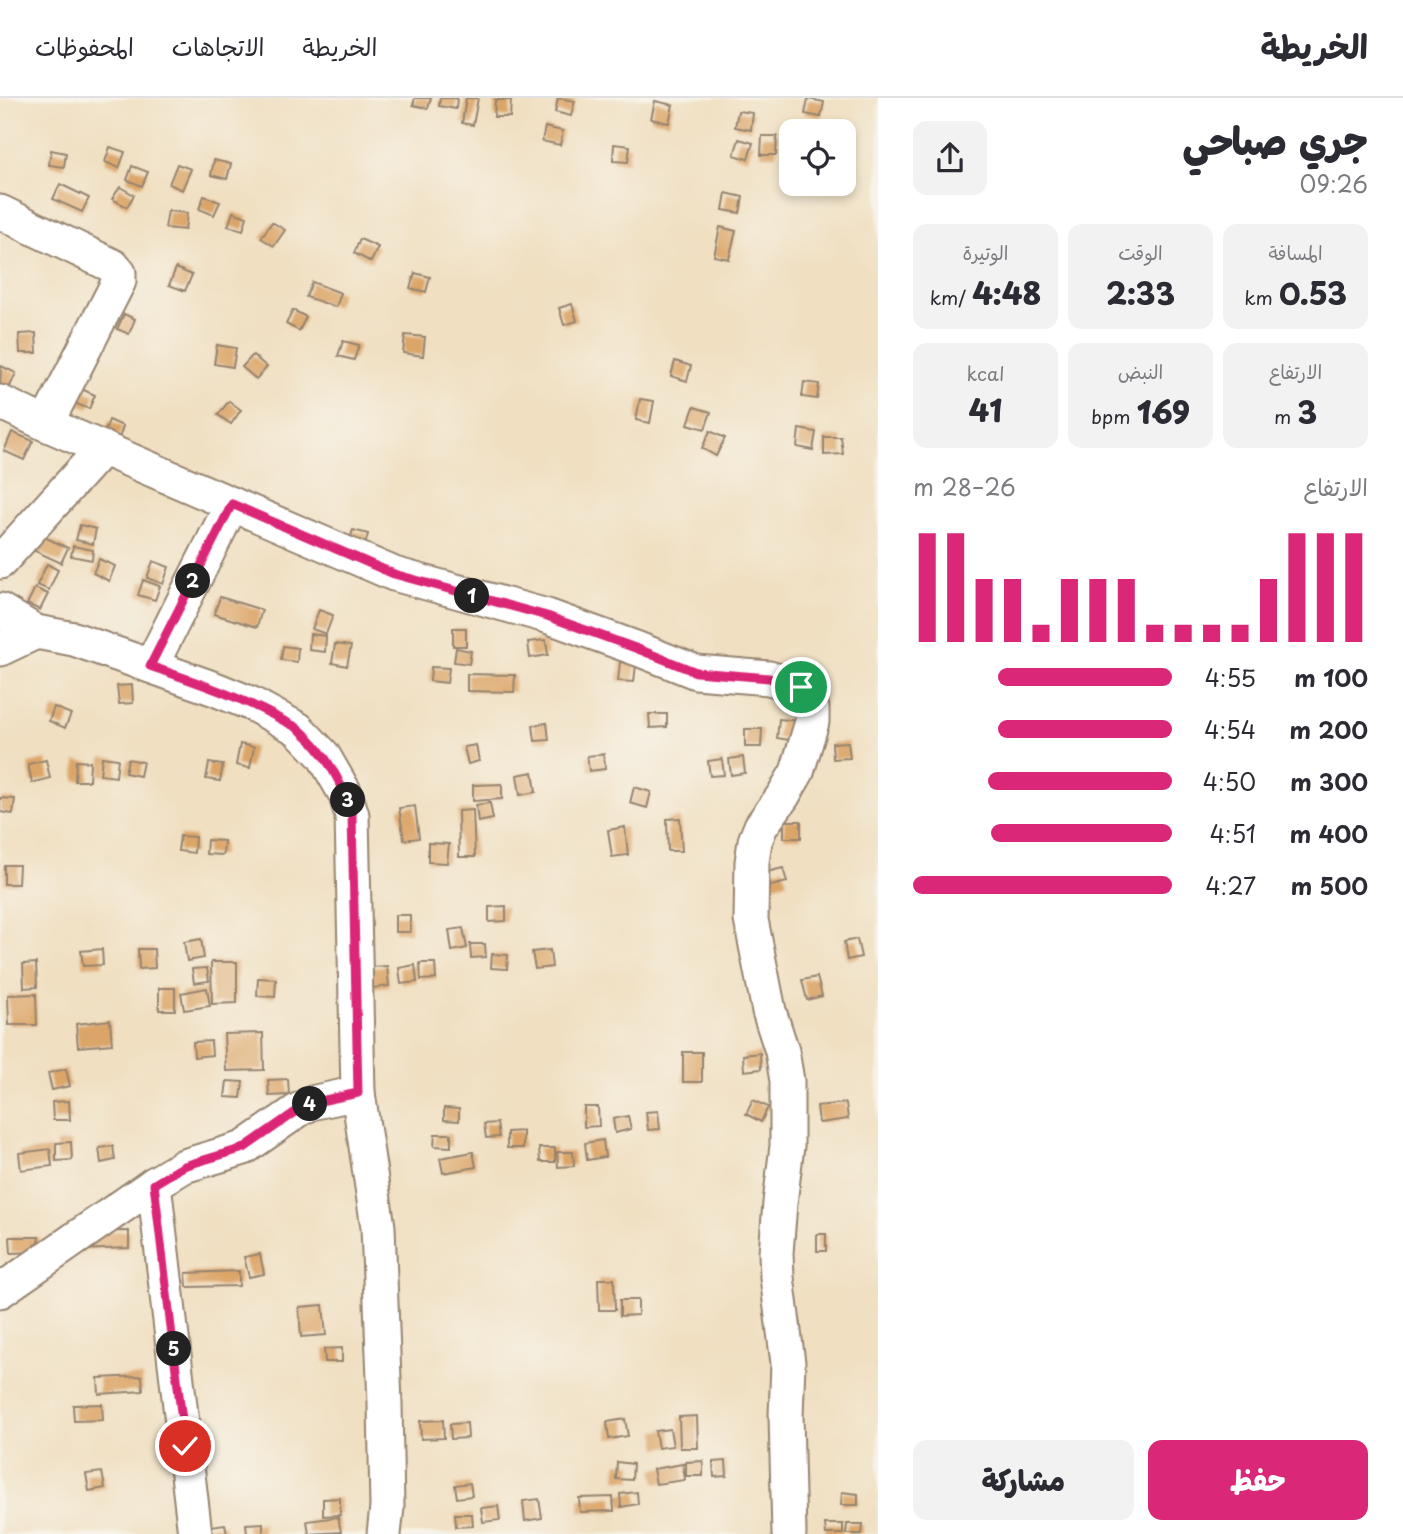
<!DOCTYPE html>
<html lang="ar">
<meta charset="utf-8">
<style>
body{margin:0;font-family:"Playpen Sans","Playpen Sans Arabic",sans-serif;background:#f2f2f3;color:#2b2b33;direction:rtl;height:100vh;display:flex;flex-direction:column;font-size:26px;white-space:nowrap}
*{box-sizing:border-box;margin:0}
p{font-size:23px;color:#7c7c81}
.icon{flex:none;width:38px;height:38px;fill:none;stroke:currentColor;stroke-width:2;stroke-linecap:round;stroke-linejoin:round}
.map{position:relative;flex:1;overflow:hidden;direction:ltr}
.details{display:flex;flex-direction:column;background:#fff;width:525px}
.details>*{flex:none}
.buttons{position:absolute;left:779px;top:21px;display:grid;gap:14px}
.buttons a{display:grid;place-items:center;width:77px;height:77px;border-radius:14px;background:#fff;box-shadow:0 4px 10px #0003;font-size:35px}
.pin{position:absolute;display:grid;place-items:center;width:60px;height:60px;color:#fff;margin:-30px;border:4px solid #fff;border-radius:50%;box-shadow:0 2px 7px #0007}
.km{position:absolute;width:35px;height:35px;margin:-18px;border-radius:50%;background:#222;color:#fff;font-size:19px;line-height:35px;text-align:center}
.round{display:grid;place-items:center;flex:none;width:74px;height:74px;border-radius:14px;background:#f2f2f3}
.headline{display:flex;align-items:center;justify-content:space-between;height:119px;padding:0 35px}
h1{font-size:38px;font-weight:800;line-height:52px}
.metrics{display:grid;grid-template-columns:repeat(3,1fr);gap:10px;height:119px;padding:7px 35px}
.metrics div{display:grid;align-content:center;border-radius:14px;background:#f2f2f3;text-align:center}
.metrics b{font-size:30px;font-weight:800}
.metrics small{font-size:19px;font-weight:400}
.metrics p{font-size:19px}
.chart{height:196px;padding:14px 35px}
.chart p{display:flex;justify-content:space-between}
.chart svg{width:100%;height:126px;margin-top:7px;stroke:#db2777;stroke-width:6}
.cta{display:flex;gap:14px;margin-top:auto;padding:14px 35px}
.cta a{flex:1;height:80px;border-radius:14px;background:#db2777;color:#fff;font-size:28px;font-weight:800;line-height:80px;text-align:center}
.cta a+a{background:#f2f2f3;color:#2b2b33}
ul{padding:0 35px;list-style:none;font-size:23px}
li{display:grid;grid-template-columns:112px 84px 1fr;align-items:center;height:52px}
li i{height:18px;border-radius:9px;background:#db2777}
header{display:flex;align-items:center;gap:42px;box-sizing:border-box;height:98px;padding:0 35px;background:#fff;border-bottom:2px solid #e1e1e2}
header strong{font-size:33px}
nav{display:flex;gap:38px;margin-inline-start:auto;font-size:24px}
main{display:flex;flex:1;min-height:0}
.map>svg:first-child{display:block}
.building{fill:#dca568}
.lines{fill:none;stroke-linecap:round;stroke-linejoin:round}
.minor-casing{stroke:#968470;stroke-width:37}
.minor{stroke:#fff;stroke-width:33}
.route-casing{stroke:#fff;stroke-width:14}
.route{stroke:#db2777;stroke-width:9}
</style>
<header>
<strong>الخريطة</strong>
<nav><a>الخريطة</a><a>الاتجاهات</a><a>المحفوظات</a></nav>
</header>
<main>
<section class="details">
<div class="headline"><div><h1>جري صباحي</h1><p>09:26</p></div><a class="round"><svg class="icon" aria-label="share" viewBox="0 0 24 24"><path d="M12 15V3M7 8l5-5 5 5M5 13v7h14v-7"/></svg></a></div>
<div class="metrics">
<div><p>المسافة</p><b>0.53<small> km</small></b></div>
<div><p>الوقت</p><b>2:33</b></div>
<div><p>الوتيرة</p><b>4:48<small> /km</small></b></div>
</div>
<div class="metrics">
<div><p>الارتفاع</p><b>3<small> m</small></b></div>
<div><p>النبض</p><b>169<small> bpm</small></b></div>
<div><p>kcal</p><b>41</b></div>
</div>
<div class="chart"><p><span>الارتفاع</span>26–28 m</p>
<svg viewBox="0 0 160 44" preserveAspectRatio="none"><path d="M5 44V6M15 44V6M25 44V22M35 44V22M45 44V38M55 44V22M65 44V22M75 44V22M85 44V38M95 44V38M105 44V38M115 44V38M125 44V22M135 44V6M145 44V6M155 44V6"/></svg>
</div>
<ul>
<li><b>100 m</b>4:55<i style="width:67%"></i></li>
<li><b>200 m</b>4:54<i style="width:67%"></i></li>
<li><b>300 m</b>4:50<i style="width:71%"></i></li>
<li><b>400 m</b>4:51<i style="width:70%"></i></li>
<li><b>500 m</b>4:27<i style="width:100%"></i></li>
</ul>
<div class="cta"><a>حفظ</a><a>مشاركة</a></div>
</section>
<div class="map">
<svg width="878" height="1436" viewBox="0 0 878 1436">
<rect width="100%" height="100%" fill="#f7f3e8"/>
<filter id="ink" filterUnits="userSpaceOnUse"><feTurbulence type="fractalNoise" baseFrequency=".0143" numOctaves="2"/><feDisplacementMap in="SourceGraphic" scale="14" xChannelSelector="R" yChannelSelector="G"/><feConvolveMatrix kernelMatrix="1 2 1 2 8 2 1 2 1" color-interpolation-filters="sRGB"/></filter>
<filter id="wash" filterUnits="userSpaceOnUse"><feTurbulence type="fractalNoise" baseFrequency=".00686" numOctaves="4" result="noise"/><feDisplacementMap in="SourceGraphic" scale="28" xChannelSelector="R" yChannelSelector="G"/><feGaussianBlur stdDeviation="1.57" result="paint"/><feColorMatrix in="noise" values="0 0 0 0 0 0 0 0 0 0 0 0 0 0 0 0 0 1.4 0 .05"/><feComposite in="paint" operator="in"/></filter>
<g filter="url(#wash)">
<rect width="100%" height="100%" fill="#f0dfc1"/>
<g id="blocks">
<g class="building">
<polygon points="415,0 431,0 428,10 413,7"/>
<polygon points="440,0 457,0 456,11 439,8"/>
<polygon points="466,0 478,0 473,27 462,25"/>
<polygon points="558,0 575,3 571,18 555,14"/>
<polygon points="808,1 824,4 821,19 805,16"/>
<polygon points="495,2 511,2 510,19 494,19"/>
<polygon points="655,3 673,7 669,25 651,21"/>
<polygon points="738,13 753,15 751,32 735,29"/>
<polygon points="545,29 563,33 560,47 542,43"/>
<polygon points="762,38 777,38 776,57 761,57"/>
<polygon points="739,41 753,45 748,61 734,57"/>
<polygon points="614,46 630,48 628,64 613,63"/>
<polygon points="110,49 125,54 119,70 105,64"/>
<polygon points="51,52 66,55 64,69 49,67"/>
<polygon points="214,62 231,66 227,81 211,77"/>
<polygon points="177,66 191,71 182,92 169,86"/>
<polygon points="132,68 148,74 142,88 127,82"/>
<polygon points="60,86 89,100 82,114 53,101"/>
<polygon points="120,89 134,97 127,109 112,101"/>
<polygon points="726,95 743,99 740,115 723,112"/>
<polygon points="204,98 220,104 214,117 199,111"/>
<polygon points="168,113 187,115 185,132 165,130"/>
<polygon points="233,114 247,119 243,132 228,128"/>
<polygon points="272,124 285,132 274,148 261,140"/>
<polygon points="720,129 736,133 729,161 714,158"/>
<polygon points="360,141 378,149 371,164 354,155"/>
<polygon points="176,170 192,177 185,193 169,187"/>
<polygon points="415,175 430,179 426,194 410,190"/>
<polygon points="312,184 341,195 336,209 306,199"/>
<polygon points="572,206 577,223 564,227 559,210"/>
<polygon points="293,212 306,219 299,233 286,226"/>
<polygon points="124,216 135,221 129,236 117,231"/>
<polygon points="36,235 37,255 20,255 19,236"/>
<polygon points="405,237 425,239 423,258 403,255"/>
<polygon points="343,243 359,247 354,262 338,258"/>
<polygon points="217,247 236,250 233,269 214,266"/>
<polygon points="253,257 267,269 256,281 242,269"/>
<polygon points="675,263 691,268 687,283 671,278"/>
<polygon points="1,268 16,275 7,295 0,291"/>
<polygon points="804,284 819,286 817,301 802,299"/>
<polygon points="79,290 95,297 89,311 72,304"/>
<polygon points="640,301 654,303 650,325 636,322"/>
<polygon points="229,303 241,312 231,326 218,317"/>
<polygon points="694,309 711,314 705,331 688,326"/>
<polygon points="109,322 123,328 114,356 99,351"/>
<polygon points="799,331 816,334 813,352 797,349"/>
<polygon points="710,333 725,340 716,358 702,350"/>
<polygon points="12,334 33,343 24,362 4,353"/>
<polygon points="824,339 841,339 843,356 824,357"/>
<polygon points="80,427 96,431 93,446 76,442"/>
<polygon points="353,432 368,436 364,451 348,447"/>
<polygon points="40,437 68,450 61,465 33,452"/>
<polygon points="73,448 93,452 92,462 71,458"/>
<polygon points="99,461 115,468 109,483 93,475"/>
<polygon points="153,463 169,469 163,486 147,480"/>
<polygon points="47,466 58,472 49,492 37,487"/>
<polygon points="143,482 160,488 155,502 138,497"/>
<polygon points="35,490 48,496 40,512 27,506"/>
<polygon points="220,499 262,512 257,529 214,516"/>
<polygon points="319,512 333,517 326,536 312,531"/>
<rect x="453" y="530" width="13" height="18"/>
<polygon points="310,536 326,538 325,554 309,552"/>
<polygon points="546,542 548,557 530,560 528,544"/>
<polygon points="335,546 351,548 347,568 332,565"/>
<polygon points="283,548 298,550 297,564 281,562"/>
<polygon points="456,550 471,553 469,566 454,564"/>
<polygon points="620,564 636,566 634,584 618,583"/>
<polygon points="431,569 449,570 447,585 430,583"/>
<polygon points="467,576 515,577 514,594 467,593"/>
<polygon points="132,587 133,605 119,606 117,588"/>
<polygon points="54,609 71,616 65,630 49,623"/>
<polygon points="649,616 667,616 667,629 650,630"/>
<polygon points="779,621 798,623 795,643 777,640"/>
<polygon points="547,625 549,642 535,643 533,627"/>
<polygon points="745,631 762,631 761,649 745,649"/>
<polygon points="848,644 850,660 833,661 832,645"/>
<polygon points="240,646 254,649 250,670 236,667"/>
<polygon points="476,647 479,663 468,666 464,649"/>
<polygon points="604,656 605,671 589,673 587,658"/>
<polygon points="102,659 118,661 116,679 100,677"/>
<polygon points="743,659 745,675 731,677 729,661"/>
<polygon points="128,661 143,664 140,678 125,675"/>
<polygon points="722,661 724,677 710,678 708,663"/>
<polygon points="46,662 50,680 32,685 28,666"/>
<polygon points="76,663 90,664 89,683 75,683"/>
<polygon points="209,665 223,667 220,683 206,681"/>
<polygon points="533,674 536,694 520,697 517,677"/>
<polygon points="502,686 502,701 473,703 473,687"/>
<polygon points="634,689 651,694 647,710 630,705"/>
<polygon points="0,700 15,701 13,716 0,714"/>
<polygon points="490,705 493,721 478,724 476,707"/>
<polygon points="415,708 419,740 404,742 399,710"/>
<polygon points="473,712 475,759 459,759 458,713"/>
<polygon points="680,720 682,753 668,753 667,721"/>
<rect x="784" y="723" width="17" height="17"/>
<polygon points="625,729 628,757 612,759 608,732"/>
<polygon points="180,738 195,739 194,755 178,753"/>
<polygon points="207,742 224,743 223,757 206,756"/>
<polygon points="428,745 449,746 447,765 428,764"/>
<polygon points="4,767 19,767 18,786 4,786"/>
<polygon points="783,770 787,784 771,788 767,774"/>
<polygon points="506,808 506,823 489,824 489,809"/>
<rect x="395" y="817" width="15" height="17"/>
<polygon points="463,830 467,850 452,853 449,832"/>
<polygon points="201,841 204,860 187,863 184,844"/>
<polygon points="857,841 861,859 847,862 844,844"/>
<polygon points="470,846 485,846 486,859 471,860"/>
<polygon points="102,851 103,867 83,868 81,853"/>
<polygon points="138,851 154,851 155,870 139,871"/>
<polygon points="550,852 552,869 535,871 532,854"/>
<polygon points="492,856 508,857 507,871 491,870"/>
<polygon points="211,864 237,864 237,905 212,906"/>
<polygon points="36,865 37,889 24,890 23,866"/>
<polygon points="420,865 435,865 436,881 421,882"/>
<polygon points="415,867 417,884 401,886 399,870"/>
<polygon points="387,868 389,888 373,890 371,869"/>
<polygon points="207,870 209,883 194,885 192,871"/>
<polygon points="817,879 822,898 807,902 802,882"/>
<polygon points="258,880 276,881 275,899 257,898"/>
<rect x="159" y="890" width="16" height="22"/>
<polygon points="207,890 210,908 184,912 181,895"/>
<polygon points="36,896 37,927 9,927 8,897"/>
<polygon points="110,922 112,946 78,949 76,926"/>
<polygon points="263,935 264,972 226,973 224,936"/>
<polygon points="211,943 212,957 194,959 193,944"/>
<rect x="683" y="954" width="19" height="30"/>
<polygon points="760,955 761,971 744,973 743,957"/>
<polygon points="66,971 70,988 52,992 48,975"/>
<polygon points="288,981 289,997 269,998 268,982"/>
<polygon points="227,983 243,984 241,1000 225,999"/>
<polygon points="753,1002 768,1009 761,1024 746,1016"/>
<polygon points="69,1003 70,1022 53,1022 52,1004"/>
<polygon points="846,1005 848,1021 819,1025 817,1008"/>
<polygon points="584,1009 598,1009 599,1028 584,1029"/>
<polygon points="444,1010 459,1011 459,1023 444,1022"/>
<polygon points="658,1013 660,1031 648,1032 646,1014"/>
<polygon points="628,1018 631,1031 615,1035 613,1021"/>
<polygon points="497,1025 499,1039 486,1040 484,1026"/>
<polygon points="523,1033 523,1050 507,1050 507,1034"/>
<polygon points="435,1036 451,1036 451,1049 434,1048"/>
<polygon points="603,1042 605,1059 587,1062 585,1045"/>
<polygon points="71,1044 72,1062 56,1063 56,1045"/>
<polygon points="113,1048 115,1062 101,1065 99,1050"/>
<polygon points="539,1050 555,1050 555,1064 540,1064"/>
<polygon points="50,1051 52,1068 21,1072 19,1055"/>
<polygon points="473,1054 476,1069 443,1075 440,1060"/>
<polygon points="557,1054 573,1054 574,1068 558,1069"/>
<polygon points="129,1133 129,1150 80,1152 80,1134"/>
<rect x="817" y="1136" width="9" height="17"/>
<polygon points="10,1139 39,1139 40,1154 11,1155"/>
<polygon points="260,1156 264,1176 249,1179 244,1159"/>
<polygon points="239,1173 239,1188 187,1189 186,1175"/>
<polygon points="598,1181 614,1181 615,1212 599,1212"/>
<polygon points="620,1202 638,1202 638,1217 620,1218"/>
<polygon points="323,1207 326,1237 301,1239 299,1209"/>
<polygon points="342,1250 342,1264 325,1264 324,1251"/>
<polygon points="142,1278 143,1293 99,1296 98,1280"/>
<polygon points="102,1306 103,1322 74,1323 73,1307"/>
<polygon points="697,1318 698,1350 680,1350 679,1319"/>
<polygon points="625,1321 628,1338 609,1341 607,1324"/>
<polygon points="443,1322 444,1340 421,1341 420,1323"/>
<polygon points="467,1325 468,1340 451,1341 450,1326"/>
<polygon points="670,1331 673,1348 658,1350 655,1333"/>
<polygon points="703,1363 703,1378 686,1378 686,1364"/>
<polygon points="726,1363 727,1378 714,1379 713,1364"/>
<polygon points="617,1364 633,1366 632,1382 616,1381"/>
<polygon points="683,1366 685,1382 656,1386 653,1371"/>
<polygon points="102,1374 105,1390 89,1393 86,1376"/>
<polygon points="470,1385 472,1398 457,1400 455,1387"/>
<polygon points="637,1394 638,1406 621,1409 620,1396"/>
<polygon points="842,1394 858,1396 858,1407 841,1407"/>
<polygon points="613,1399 614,1413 580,1414 579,1400"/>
<polygon points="340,1400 340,1417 323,1418 323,1401"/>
<polygon points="539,1401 542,1420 525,1423 523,1403"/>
<polygon points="498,1408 500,1422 483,1424 481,1410"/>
<polygon points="455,1416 472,1416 473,1428 456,1429"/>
<polygon points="338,1419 341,1434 309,1436 307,1423"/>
<polygon points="263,1425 263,1436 247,1436 246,1426"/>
<polygon points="225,1426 227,1436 204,1436 203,1429"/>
<polygon points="825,1426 843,1426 843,1436 826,1436"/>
<polygon points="847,1426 863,1426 862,1436 846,1436"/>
</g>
</g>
</g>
<g filter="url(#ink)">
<use href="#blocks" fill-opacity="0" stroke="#968470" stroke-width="2"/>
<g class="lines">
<g class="minor-casing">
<g id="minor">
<polyline points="0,114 113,168 119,175 119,183 46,326"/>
<polyline points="0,304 46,326 394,476 547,518 638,551 696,574 769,580 801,589 806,593 812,610 812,624 797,674 783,698 761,728 755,743 752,764 751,822 769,913 782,953 787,983 787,1048 780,1105 776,1155 777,1179 788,1265 786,1318 789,1436"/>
<polyline points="0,464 103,350"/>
<polyline points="0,512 36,534 74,541 215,591 252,606 298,631 323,657 345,695 352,717 358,995 378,1129 385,1306 387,1409 384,1436"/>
<polyline points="0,551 36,534"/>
<polyline points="151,568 232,406"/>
<polyline points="154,1086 195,1436"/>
<polyline points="0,1193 154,1086 184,1068 244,1050 297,1013 311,1005 358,995"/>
</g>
</g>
<use href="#minor" class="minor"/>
</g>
</g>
<g class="lines" filter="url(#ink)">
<g class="route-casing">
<path id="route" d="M185,1348L154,1086L184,1068L244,1050L297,1013L311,1005L358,995L352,717C343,686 325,653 299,631C292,626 283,623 275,618C235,597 193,583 150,568L232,406L394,476L547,518L638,551L696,574L769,580L801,589"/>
</g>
<use href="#route" class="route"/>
</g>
</svg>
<div class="buttons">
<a><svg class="icon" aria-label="locate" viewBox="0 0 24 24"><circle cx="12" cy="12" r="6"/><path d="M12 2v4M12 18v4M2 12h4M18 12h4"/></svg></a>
</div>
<div class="pin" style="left:801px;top:589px;background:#1e9e55"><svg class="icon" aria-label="arrive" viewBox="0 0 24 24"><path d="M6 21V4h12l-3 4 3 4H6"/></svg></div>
<div class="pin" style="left:185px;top:1348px;background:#d93025"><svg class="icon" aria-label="check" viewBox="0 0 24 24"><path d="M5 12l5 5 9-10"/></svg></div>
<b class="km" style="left:472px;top:498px">1</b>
<b class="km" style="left:193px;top:483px">2</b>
<b class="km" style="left:348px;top:702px">3</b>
<b class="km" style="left:310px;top:1006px">4</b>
<b class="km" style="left:174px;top:1251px">5</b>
</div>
</main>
